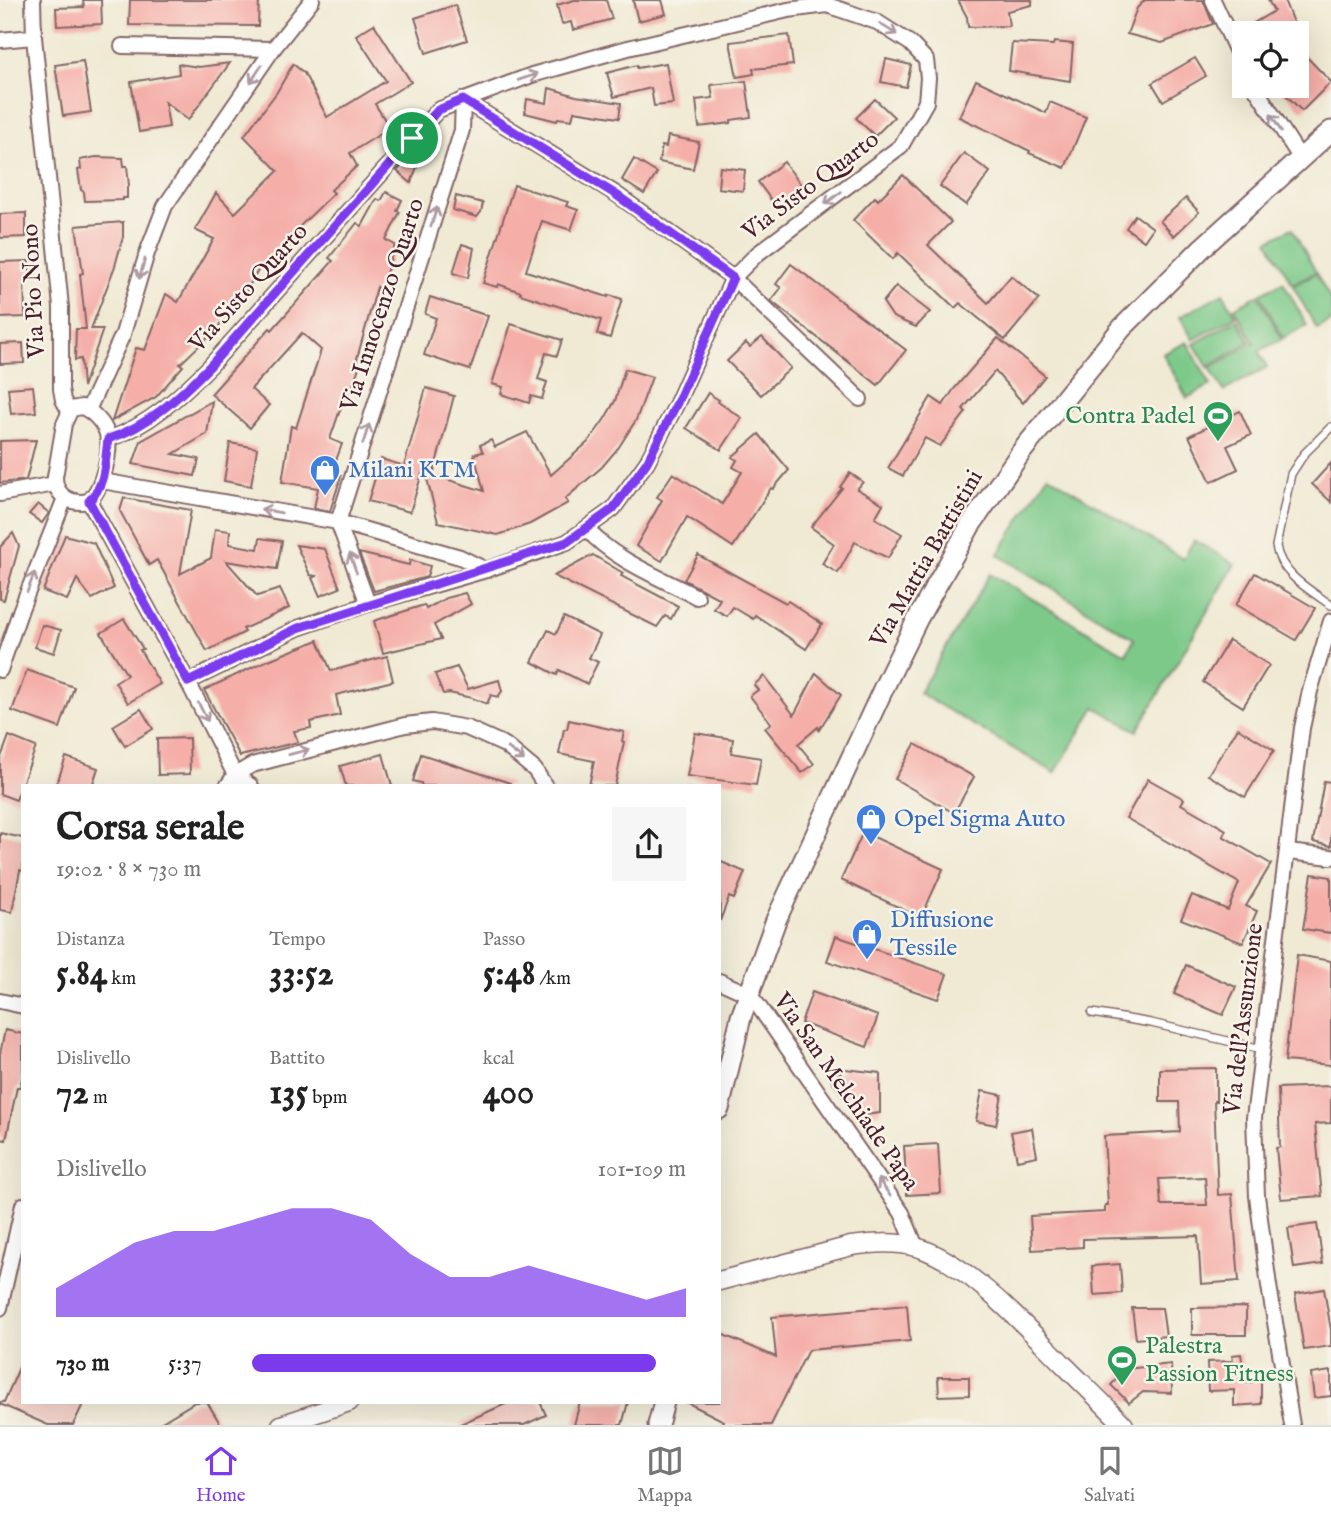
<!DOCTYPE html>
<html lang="it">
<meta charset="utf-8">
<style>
body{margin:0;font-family:"IM FELL English",serif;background:#f6f6f6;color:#222;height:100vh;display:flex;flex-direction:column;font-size:26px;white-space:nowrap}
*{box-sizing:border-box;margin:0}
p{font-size:23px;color:#767676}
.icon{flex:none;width:38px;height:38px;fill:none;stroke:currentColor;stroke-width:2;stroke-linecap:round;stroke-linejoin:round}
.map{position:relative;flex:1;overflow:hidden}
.panel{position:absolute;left:21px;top:784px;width:700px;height:620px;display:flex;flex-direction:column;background:#fff;border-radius:0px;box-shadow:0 7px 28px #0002}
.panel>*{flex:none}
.controls{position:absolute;left:1232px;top:21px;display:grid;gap:14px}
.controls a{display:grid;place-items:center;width:77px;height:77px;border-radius:0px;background:#fff;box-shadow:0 7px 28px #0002;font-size:35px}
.pin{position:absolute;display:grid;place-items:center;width:60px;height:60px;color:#fff;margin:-30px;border:4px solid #fff;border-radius:50%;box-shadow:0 2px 7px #0007}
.round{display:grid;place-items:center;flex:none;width:74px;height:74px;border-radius:0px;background:#f6f6f6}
.head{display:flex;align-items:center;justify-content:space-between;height:119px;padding:0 35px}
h1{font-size:38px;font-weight:700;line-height:52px}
.stats{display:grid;grid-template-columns:repeat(3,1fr);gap:10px;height:119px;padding:7px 35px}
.stats div{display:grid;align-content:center}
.stats b{font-size:35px;font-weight:700}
.stats small{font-size:19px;font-weight:400}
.stats p{font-size:19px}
.chart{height:196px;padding:14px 35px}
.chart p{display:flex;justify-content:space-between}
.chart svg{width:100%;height:126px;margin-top:7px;fill:#7c3aed;opacity:.7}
ul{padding:0 35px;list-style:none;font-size:23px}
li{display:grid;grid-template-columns:112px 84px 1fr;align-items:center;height:52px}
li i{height:18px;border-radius:9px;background:#7c3aed}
.tab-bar{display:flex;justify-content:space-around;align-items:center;height:98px;border-top:2px solid #e0e0e0;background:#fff;font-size:19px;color:#767676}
.tab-bar a{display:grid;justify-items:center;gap:4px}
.tab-bar .active{color:#7c3aed}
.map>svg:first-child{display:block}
.green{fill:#7bc989;stroke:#62745a;stroke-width:2}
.building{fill:#f5aea8;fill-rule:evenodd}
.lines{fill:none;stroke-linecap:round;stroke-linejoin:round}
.service-casing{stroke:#846666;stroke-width:10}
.minor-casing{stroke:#846666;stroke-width:18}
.tertiary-casing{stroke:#846666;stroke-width:21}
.secondary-casing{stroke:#846666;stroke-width:23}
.service{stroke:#fff;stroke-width:7}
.minor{stroke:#fff;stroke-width:14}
.tertiary{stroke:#fff;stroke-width:18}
.secondary{stroke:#fff;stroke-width:19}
.oneway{stroke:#ae9aa0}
.route-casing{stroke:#fff;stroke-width:14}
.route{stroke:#7c3aed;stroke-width:9}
.labels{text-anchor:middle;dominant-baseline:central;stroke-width:5;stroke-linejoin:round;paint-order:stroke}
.street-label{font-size:24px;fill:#4a1f2b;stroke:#f7f3e8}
.leisure-label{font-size:24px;fill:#27864d;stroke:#f7f3e8;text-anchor:end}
.shop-label{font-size:24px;fill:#366cbe;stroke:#f7f3e8;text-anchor:start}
</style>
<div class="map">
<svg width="1331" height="1425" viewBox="0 0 1331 1425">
<rect width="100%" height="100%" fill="#f7f3e8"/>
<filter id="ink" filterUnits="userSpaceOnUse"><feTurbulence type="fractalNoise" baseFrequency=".0143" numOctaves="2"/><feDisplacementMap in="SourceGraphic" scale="14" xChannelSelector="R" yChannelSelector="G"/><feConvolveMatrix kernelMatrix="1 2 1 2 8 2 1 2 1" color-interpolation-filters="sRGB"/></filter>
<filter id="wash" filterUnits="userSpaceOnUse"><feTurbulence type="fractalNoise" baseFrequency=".00686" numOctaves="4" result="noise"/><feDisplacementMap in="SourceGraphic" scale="28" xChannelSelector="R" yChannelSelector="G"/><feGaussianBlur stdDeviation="1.57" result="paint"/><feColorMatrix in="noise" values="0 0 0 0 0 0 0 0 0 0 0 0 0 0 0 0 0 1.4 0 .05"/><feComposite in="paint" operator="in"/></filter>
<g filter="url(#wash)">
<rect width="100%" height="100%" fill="#f0ead4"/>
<g class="green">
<polygon points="1292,228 1316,272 1292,284 1268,241"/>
<polygon points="1316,273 1331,300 1331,322 1317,329 1293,286"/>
<polygon points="1283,282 1307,325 1283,338 1260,294"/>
<polygon points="1223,293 1236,316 1193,340 1180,317"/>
<polygon points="1258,295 1282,339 1259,351 1267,367 1224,391 1210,368 1254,343 1234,308"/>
<polygon points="1237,319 1250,342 1208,367 1194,344"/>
<polygon points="1187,342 1211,385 1187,398 1163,354"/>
<polygon points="1048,475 1183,559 1194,540 1235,564 1137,731 1095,707 1055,773 919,693 990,574 1126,654 1134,639 998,555"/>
</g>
<g id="blocks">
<g class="building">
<polygon points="83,0 101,0 102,24 57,26 56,8 84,7"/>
<polygon points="130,0 259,0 258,26 129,25"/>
<polygon points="574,0 606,0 612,19 573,30 571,22 562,24 557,5"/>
<polygon points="633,0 662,0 666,14 638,21"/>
<polygon points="958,0 1032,0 1032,5 1007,11 1009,26 968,27 967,17"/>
<polygon points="1145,0 1203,0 1213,24 1162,43 1127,34 1137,8"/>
<polygon points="1268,0 1284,0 1296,30 1288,33 1258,33 1254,23 1274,11"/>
<polygon points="455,5 467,40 426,53 415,18"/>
<polygon points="374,24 411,82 375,104 390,128 350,153 357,166 331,190 334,193 298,228 301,232 266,271 260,267 234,312 228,309 212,339 207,338 180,364 183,366 156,397 112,421 136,348 145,350 166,294 178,302 214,239 195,230 216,193 235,213 278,171 244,136 277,92 293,64 304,73 327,117 386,81 356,35"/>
<polygon points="789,35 793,65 753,69 754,74 737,77 730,42"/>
<polygon points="1054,42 1073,44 1070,81 1009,71 1012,43 1053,45"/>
<polygon points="1297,47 1331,82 1302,111 1277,86 1297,86"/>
<polygon points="1195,58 1206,76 1163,101 1152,83"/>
<polygon points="886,59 911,65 906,87 881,82"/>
<polygon points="83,61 91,112 63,116 55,65"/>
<polygon points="230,63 188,120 165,102 169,127 139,132 131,82 179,74 178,64 199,67"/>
<polygon points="666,63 673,104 654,106 651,88 614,97 607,73 637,65 637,68"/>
<polygon points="976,80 1046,113 1050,102 1086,117 1065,168 1029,153 1030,151 959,117"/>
<polygon points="746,81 751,117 731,120 731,123 699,127 696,100 713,98 711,85"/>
<polygon points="549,88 576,96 621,103 619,118 574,111 572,120 558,118 557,121 525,113 527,99 547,103"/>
<polygon points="875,99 894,117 875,136 856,118"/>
<polygon points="668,136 699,142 693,169 659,162 662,146 666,147"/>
<polygon points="415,151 421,156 411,183 397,171"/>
<polygon points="964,153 990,172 966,205 940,186"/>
<polygon points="96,157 123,158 124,166 127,166 129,186 127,187 127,198 123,198 123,200 85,201 84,192 81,190 78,170 81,169 80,160"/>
<polygon points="634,159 657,173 644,194 622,180"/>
<polygon points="784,162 802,186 775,205 758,182"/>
<polygon points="720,167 745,170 743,191 718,188"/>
<polygon points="903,175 951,222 928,245 988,303 1011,276 1039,299 1005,340 960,303 955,308 898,253 893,259 853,220 875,197 878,200"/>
<polygon points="514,185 568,202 566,206 578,210 571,230 542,221 526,271 608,297 609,295 622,299 610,338 597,334 601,320 520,294 521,292 498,284 497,287 483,283"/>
<polygon points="386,192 402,200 397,211 400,212 386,240 395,245 381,289 377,287 356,362 360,364 351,391 347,390 330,439 342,444 331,474 341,476 337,489 330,511 314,508 318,488 282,482 291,426 296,428 321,350 302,333 251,389 269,405 250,428 211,394 270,328 272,330 333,261 329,258 357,223 362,226 377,199 381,201"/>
<polygon points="456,196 483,203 481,212 477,217 453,210"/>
<polygon points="1186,198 1199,212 1174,236 1160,221"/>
<polygon points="26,213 26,237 0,238 0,214"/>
<polygon points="1135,215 1153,228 1144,241 1126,228"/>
<polygon points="123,222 123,237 115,266 91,329 103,329 83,387 81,359 75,360 76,329 86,329 80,274 83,273 76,226"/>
<polygon points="462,244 474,248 468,278 453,273"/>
<polygon points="29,261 31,278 24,278 25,317 0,318 0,262"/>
<polygon points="791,264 906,350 878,385 771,301 781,288 776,284"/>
<polygon points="896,286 930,312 916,327 893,317 883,302"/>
<polygon points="430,297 488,316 470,370 424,355 436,318 425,314"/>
<polygon points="511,324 562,340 557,356 546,353 538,379 547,382 542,399 531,396 529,403 501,394 503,387 492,384"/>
<polygon points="762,337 791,368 761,395 727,361 746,343 750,347"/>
<polygon points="998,338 1045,376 1023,403 995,371 963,409 966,412 940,446 925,438 903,476 888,468 931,397 943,405 954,389"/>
<polygon points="23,343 24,363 0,364 0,344"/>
<polygon points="625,369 652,377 636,420 619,447 602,467 565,499 568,503 530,524 498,535 438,522 424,467 410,512 368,501 381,459 404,466 426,388 454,396 433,475 484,491 474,454 483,452 480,445 491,440 495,447 527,432 551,475 588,442 604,420 615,401"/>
<polygon points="33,386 36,412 11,414 8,388"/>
<polygon points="708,393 719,400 718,402 742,418 721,450 686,428"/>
<polygon points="212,401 207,434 173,454 199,459 195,476 133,464 141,441"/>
<polygon points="1240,411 1251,435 1227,446 1238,469 1211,482 1189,436"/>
<polygon points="759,434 789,470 773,489 771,488 733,547 687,517 662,561 636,546 662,500 657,497 673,473 722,504 742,472 733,467 737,460 732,457"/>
<polygon points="36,440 26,480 0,483 0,441"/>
<polygon points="230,443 257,448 251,486 224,481"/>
<polygon points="1331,463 1331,502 1312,484"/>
<polygon points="850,473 863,482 857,489 883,504 875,518 902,534 888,558 855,542 838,573 822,564 834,544 811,527 842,488 840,487"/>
<polygon points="124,498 191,510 180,574 211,558 215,529 230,531 229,544 258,549 260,538 282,541 277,569 226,561 257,596 280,589 289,608 243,629 245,632 207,651 157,560 149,565 120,511"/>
<polygon points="38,504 49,513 42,523 29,514"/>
<polygon points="13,533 19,546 4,600 0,599 0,547"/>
<polygon points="65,535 94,543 114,588 92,599 77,579 67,600 43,591"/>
<polygon points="296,545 325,549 340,588 320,596 312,578 316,576 310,575"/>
<polygon points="359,553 409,565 410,560 430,566 427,577 374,591"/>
<polygon points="593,555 623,573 621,576 678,606 671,619 665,616 657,627 554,576"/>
<polygon points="698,555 786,603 788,601 822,624 806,649 755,615 753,619 733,607 727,616 714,609 720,599 684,580"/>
<polygon points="1255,573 1315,608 1296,640 1236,605"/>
<polygon points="465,593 471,604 434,625 441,639 383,653 374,621 424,605 426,609 446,598"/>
<polygon points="564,617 600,635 589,658 598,662 587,684 559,670 557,675 532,662 548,630 556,634"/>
<polygon points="124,619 143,649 140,650 160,684 128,703 115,682 127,675 101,633"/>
<polygon points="42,625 61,630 54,653 35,647"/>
<polygon points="318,640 331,671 387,656 393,681 336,695 340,715 310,722 311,728 294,731 298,742 240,756 204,690 266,661"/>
<polygon points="1229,640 1269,665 1243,707 1203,682"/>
<polygon points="457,667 468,689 499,680 502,691 498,697 491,695 487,704 472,698 449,693 443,694 435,674"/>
<polygon points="27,670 74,687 60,728 12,711"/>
<polygon points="816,673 841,695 819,730 818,727 798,744 814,764 802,773 765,728 771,723 750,696 758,690 754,685 764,676 794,715"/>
<polygon points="141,709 153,729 125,746 113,726"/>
<polygon points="569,720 624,732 622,741 624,742 615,786 589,786 594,761 559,754 564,729 567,729"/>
<polygon points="1238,728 1274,750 1245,797 1208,775"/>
<polygon points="695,733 733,739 731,753 761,758 756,785 687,776"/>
<polygon points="9,736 36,747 16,800 0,794 0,760"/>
<polygon points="189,738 190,774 158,775 157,739"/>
<polygon points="915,744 974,777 954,813 895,779"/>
<polygon points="383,754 392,786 346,786 340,766"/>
<polygon points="421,754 510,783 509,786 422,786 421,783 413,781"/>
<polygon points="66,757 98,768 92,786 56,786"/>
<polygon points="1148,779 1184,799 1181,804 1226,830 1223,836 1271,864 1246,906 1257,911 1243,943 1181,919 1192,895 1228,910 1239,883 1126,818"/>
<polygon points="1324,781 1331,782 1331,846 1313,842"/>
<polygon points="863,832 943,869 921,918 841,880"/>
<polygon points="0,833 23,838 23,871 20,870 12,912 0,910"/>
<polygon points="719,861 745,872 734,899 729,897 720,921"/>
<polygon points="1312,874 1331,877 1331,933 1303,929"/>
<polygon points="836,936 947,974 938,999 827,961"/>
<polygon points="1297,955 1331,961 1331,1065 1285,1061"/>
<polygon points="1186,965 1236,987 1223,1015 1174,994"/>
<polygon points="812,992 878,1016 867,1047 801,1023"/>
<polygon points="5,1030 23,1034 23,1074 20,1087 17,1087 6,1140 0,1139 0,1054"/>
<path d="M1216,1068V1101H1214L1218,1195L1232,1194L1239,1281L1201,1284L1198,1236L1083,1239V1247L1032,1250L1030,1216L1105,1212V1205H1108L1104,1136L1180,1132L1179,1102H1160V1069ZM1205,1177L1207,1205H1161L1159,1179Z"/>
<polygon points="845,1069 880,1073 880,1113 856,1116 831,1079"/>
<polygon points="1331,1086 1331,1123 1315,1124 1322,1196 1281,1199 1276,1148 1280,1147 1278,1088"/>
<polygon points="982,1091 1002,1095 996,1125 976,1121"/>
<polygon points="1032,1128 1037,1156 1017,1160 1011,1132"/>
<polygon points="938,1144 941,1193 907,1195 904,1146"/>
<polygon points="1317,1224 1323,1264 1294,1268 1288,1228"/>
<polygon points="1120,1264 1122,1293 1094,1295 1092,1266"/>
<polygon points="1324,1289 1331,1330 1331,1346 1304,1350 1295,1294"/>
<polygon points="907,1305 910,1341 808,1350 771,1425 722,1425 724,1421 686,1402 719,1402 719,1333 776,1357 772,1317"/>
<polygon points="1246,1307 1246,1335 1192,1335 1192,1308"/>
<polygon points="1132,1308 1162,1308 1166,1336 1136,1339"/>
<polygon points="1241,1354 1246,1383 1261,1381 1261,1404 1234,1406 1234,1390 1208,1391 1207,1362 1233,1361 1232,1355"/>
<polygon points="23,1359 23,1402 84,1402 73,1425 48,1425 0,1404 0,1402 4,1402"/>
<polygon points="1171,1364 1172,1393 1143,1392 1129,1403 1111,1385 1126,1369"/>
<polygon points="1331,1371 1331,1396 1314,1398 1311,1374"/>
<polygon points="938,1377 969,1377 969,1395 939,1396"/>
<polygon points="195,1402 207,1402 221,1425 157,1425"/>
<polygon points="510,1402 540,1402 546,1415 524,1425 458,1425"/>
<polygon points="580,1402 628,1402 622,1425 574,1425"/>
</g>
</g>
</g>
<g filter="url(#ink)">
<use href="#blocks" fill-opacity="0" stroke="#846666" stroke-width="2"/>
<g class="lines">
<g class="service-casing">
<g id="service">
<path d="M1331,427L1304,454L1291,474L1276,546C1280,574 1310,590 1331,605"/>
<polyline points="1092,1013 1151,1023 1262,1049"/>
</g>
</g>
<g class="minor-casing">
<g id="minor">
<polyline points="33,0 34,37 61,307 61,389 63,400 69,411"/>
<polyline points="1213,0 1244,67"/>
<polyline points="0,40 34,37"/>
<polyline points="122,46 273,49"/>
<polyline points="1254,86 1301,159"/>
<polyline points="463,100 616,194 733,278 860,399"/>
<path d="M82,407C92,411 104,423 107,434C112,452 102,489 89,501C71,505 55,496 55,477L64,424L71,409Z"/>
<polyline points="88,410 123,334 147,253 165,206 273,49 312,0"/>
<path d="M108,439C148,427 181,395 210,366L438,110L532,75L628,48L788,10L827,5L877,22L910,43L926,60L928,78L926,102L901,146L757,254L733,278L677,403L647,462L613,509L567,542L486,570L368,604L298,628L188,682"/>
<polyline points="102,481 338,522 460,557 486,570"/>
<polyline points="0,494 55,484"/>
<polyline points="89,501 188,682 235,775 251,786"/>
<polyline points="338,522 462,130 463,100"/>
<polyline points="338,522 368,604"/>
<path d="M587,529C612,559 661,578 697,597"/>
<polyline points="0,670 21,609 65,498"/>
<polyline points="227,786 235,775 252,765 405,725 432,722 467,728 505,745 535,770 545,786"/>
<polyline points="1288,852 1331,857"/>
<polyline points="719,981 748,994 757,1004 902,1213 916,1247"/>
<polyline points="0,1001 23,1006"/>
<polyline points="0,1308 23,1205"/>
<polyline points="1292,1425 1269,1286 1257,1196 1254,1118 1302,728 1310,691 1331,621"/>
</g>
</g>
<g class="tertiary-casing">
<g id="tertiary">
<path d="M719,1281L851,1246C871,1243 896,1241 916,1247C966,1261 1026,1327 1063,1364C1083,1384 1104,1404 1124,1425"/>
<polyline points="281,1425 349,1402"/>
</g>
</g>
<g class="secondary-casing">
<g id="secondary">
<polyline points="719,1109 741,1017 776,920 885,685 918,618 970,526 1022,451 1122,328 1202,248 1331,131"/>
<polyline points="658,1425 664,1402"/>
</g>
</g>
<use href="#service" class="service"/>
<use href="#minor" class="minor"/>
<use href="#tertiary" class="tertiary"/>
<use href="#secondary" class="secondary"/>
</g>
<defs><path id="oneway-shaft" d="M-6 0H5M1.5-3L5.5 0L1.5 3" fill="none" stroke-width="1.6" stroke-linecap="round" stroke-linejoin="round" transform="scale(1.75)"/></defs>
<g class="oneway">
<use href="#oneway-shaft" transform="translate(888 29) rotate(32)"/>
<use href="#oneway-shaft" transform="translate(256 74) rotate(124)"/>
<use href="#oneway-shaft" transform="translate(528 77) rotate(-19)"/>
<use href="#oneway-shaft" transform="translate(1276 123) rotate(-122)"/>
<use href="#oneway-shaft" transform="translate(833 198) rotate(143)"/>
<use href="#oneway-shaft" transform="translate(434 217) rotate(-72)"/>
<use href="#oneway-shaft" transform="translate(142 269) rotate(106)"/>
<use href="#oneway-shaft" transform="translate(366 434) rotate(-72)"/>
<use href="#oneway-shaft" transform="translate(271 511) rotate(-170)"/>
<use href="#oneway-shaft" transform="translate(353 563) rotate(-110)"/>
<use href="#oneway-shaft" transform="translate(31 582) rotate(-69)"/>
<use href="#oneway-shaft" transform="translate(203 712) rotate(63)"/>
<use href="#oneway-shaft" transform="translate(299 752) rotate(-15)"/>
<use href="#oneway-shaft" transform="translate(516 754) rotate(38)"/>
<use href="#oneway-shaft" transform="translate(884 1187) rotate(-125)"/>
</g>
</g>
<g class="lines" filter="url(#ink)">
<g class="route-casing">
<path id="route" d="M463,100L615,194L733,278L677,403L647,462L613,509L567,542L298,628L188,682L89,501C106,485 105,461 108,439C148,427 181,395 210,366L438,110Z"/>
</g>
<use href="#route" class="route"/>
</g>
<defs>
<g id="stadium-pin" transform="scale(1.575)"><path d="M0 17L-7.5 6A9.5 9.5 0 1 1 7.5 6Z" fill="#2e9e5b" stroke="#f7f3e8"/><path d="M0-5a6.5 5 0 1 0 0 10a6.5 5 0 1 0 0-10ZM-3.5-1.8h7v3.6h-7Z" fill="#fff"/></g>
<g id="shop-pin" transform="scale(1.575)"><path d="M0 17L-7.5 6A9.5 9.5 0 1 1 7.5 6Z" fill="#3f7fe0" stroke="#f7f3e8"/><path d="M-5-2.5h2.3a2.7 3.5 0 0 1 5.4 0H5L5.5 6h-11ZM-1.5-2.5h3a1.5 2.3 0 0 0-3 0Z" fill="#fff"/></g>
</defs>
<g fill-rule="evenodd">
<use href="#stadium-pin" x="1218" y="416"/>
<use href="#shop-pin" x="325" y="470"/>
<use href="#shop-pin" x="871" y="819"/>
<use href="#shop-pin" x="867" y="934"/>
<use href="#stadium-pin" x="1122" y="1360"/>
</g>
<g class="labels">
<g class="street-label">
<text transform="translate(811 186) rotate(-37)">Via Sisto Quarto</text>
<text transform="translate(249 288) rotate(-48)">Via Sisto Quarto</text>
<text transform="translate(34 291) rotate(-93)">Via Pio Nono</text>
<text transform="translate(383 305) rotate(-72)">Via Innocenzo Quarto</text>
<text transform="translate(927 559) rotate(-60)">Via Mattia Battistini</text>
<text transform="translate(1244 1019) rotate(-83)">Via dell'Assunzione</text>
<text transform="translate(846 1092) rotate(55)">Via San Melchiade Papa</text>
</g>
<g class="leisure-label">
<text x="1195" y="416">Contra Padel</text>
<text x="1145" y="1346" text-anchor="start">Palestra<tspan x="1145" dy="28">Passion Fitness</tspan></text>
</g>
<g class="shop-label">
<text x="348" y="470">Milani KTM</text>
<text x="894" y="819">Opel Sigma Auto</text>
<text x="890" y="920">Diffusione<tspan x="890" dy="28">Tessile</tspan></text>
</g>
</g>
</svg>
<div class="controls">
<a><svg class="icon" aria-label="locate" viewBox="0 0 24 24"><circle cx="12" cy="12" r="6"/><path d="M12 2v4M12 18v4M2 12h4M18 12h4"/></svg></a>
</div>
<div class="pin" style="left:412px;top:138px;background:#1e9e55"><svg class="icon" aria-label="arrive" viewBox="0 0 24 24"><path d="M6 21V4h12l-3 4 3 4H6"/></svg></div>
<section class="panel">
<div class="head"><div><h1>Corsa serale</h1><p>19:02 · 8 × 730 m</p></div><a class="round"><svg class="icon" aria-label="share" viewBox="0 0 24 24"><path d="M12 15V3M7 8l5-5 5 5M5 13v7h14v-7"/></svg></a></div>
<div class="stats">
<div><p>Distanza</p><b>5.84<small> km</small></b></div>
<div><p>Tempo</p><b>33:52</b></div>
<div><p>Passo</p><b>5:48<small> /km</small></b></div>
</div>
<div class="stats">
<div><p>Dislivello</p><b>72<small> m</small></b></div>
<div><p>Battito</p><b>135<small> bpm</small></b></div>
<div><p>kcal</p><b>400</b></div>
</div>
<div class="chart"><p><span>Dislivello</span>101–109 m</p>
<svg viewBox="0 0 160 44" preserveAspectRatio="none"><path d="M0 44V34L10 26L20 18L30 14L40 14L50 10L60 6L70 6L80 10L90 22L100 30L110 30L120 26L130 30L140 34L150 38L160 34V44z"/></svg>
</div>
<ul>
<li><b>730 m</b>5:37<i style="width:93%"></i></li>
</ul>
</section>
</div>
<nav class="tab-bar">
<a class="active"><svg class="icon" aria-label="home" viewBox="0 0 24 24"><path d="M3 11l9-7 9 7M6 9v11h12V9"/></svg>Home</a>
<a><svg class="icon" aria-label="map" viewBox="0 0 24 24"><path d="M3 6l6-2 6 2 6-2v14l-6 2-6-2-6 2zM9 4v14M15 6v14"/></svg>Mappa</a>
<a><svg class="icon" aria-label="saved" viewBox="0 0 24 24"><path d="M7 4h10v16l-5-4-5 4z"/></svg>Salvati</a>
</nav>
